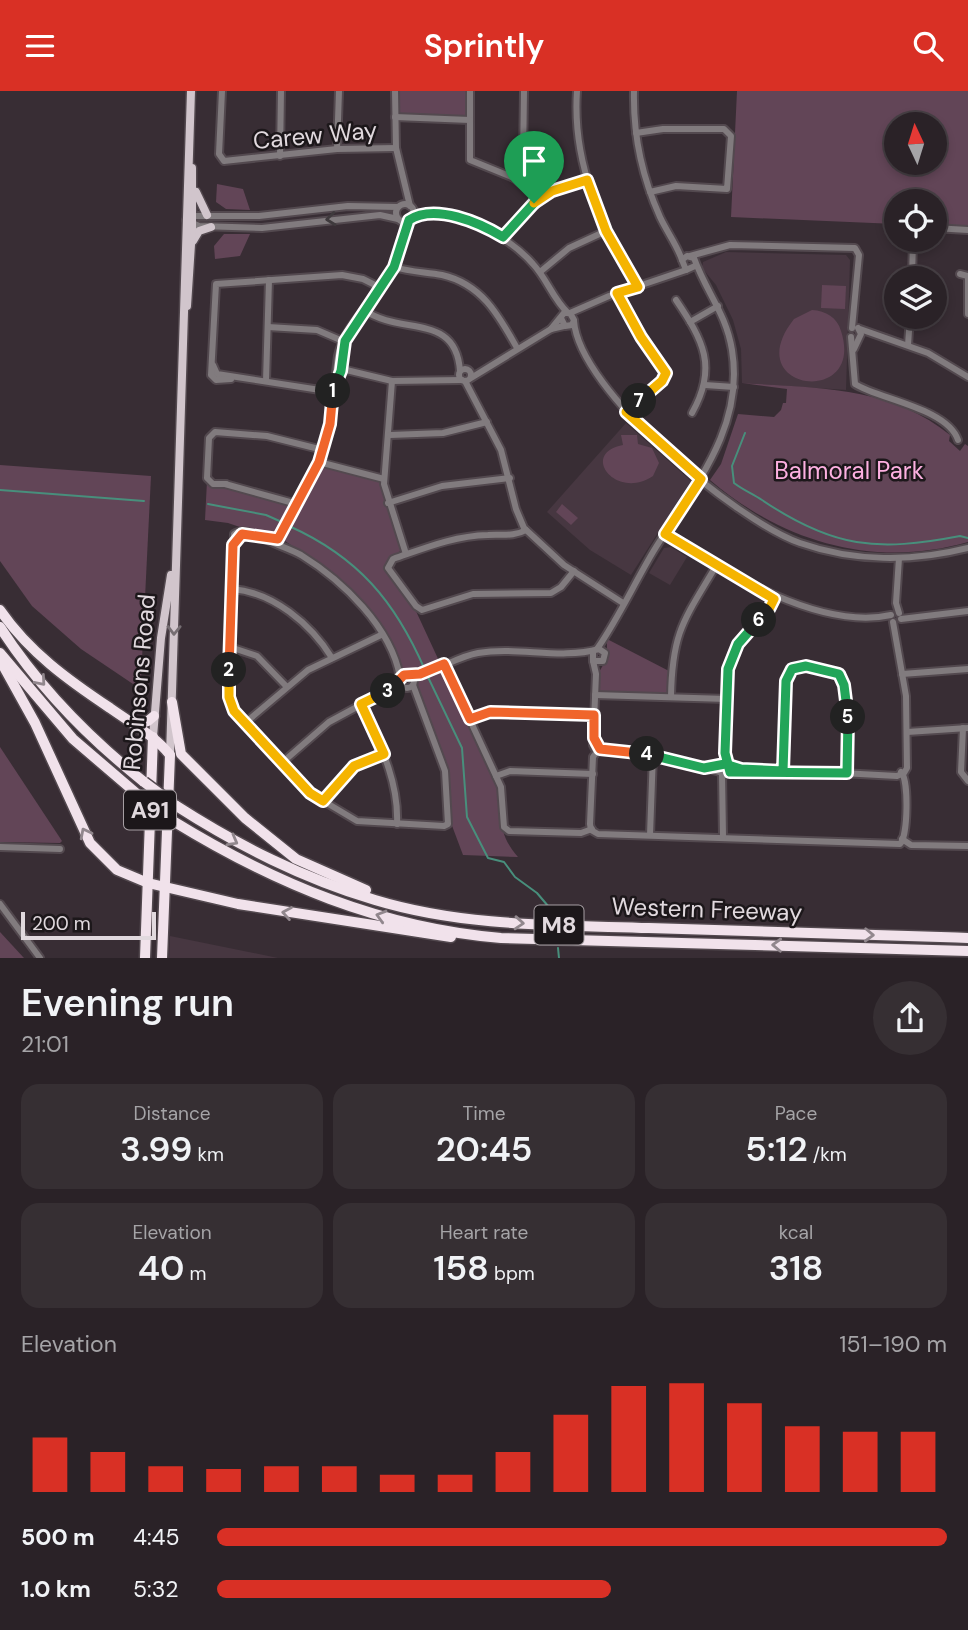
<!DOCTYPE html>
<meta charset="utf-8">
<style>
body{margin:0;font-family:"DM Sans",sans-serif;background:#362f33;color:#f1f3f6;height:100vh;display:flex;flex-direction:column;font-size:26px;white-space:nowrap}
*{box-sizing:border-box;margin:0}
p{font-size:23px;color:#a5a4a7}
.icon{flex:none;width:38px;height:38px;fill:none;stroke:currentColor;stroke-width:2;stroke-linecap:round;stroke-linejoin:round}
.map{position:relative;height:867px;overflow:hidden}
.side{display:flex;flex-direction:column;background:#2a2227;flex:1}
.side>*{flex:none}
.needle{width:46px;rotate:356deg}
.tools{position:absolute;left:884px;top:21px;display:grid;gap:14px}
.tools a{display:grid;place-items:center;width:63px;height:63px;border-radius:50%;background:#2a2227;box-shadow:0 4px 10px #0003,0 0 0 2px #463f44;font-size:35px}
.scale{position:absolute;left:21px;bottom:18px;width:135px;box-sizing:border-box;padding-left:7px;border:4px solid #e1d9de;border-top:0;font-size:19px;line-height:24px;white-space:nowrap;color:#e1d9de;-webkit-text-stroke:5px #1c171a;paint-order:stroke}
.pin{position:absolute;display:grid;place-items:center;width:60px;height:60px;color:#fff;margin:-72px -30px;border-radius:50% 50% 50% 0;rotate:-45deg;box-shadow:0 0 7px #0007}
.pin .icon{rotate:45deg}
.km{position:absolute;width:35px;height:35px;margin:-18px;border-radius:50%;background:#222;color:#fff;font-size:19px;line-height:35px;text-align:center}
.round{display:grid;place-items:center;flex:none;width:74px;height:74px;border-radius:37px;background:#362f33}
.head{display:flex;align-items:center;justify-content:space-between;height:119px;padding:0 21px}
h1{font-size:38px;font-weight:600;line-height:52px}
.stats{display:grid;grid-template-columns:repeat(3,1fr);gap:10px;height:119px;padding:7px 21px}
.stats div{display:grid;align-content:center;border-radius:18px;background:#362f33;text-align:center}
.stats b{font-size:35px;font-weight:600}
.stats small{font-size:19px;font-weight:400}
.stats p{font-size:19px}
.chart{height:196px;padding:14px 21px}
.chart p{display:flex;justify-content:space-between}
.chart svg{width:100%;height:126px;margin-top:7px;stroke:#d93025;stroke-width:6}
ul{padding:0 21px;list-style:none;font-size:23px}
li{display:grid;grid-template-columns:112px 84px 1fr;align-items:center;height:52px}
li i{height:18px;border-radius:9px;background:#d93025}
header{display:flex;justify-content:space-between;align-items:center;height:91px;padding:0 21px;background:#d93025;color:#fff;font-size:32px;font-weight:600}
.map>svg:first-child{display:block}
.built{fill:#473741}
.green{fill:#624557;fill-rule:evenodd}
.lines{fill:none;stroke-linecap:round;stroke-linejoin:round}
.stream{stroke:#488f7c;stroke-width:2}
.minor-casing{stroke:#53494f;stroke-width:10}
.major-casing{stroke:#53494f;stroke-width:11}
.highway-casing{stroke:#53494f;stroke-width:13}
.minor{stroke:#817b7e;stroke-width:6}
.major{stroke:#d1c5cc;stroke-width:8}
.highway{stroke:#f1e2eb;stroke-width:10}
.highway-bridge-casing{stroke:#53494f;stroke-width:13;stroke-linecap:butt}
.highway-bridge{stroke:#f1e2eb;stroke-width:10}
.oneway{stroke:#3f3a3d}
.oneway2{stroke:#766e73}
.oneway3{stroke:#91878d}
.split-1-casing{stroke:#fff;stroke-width:14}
.split-2-casing{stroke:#fff;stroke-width:14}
.split-3-casing{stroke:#fff;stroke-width:14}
.split-4-casing{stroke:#fff;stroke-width:14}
.split-5-casing{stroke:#fff;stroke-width:14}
.split-6-casing{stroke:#fff;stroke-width:14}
.split-7-casing{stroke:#fff;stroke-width:14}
.split-8-casing{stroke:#fff;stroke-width:14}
.split-1{stroke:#22a559;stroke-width:9}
.split-2{stroke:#f0652b;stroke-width:9}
.split-3{stroke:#f5b400;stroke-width:9}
.split-4{stroke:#f0652b;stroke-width:9}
.split-5{stroke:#22a559;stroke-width:9}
.split-6{stroke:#22a559;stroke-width:9}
.split-7{stroke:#f5b400;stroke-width:9}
.split-8{stroke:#f5b400;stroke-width:9}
.labels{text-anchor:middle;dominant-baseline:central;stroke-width:5;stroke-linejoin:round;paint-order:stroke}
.shield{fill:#1c171a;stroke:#a69fa3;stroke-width:2}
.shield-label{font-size:23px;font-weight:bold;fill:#e1d9de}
.street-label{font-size:24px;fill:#e1d9de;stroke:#1c171a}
.park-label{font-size:24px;fill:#fdb0e1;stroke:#1c171a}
</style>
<header><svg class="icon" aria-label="menu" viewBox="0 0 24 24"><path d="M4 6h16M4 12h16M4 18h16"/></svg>Sprintly<svg class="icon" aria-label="search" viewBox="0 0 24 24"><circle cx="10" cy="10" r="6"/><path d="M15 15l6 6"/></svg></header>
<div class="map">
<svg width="968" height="867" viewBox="0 0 968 867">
<rect width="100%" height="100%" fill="#382d34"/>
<g class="built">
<polygon points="726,161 846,164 850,169 846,299 742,292 741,258 733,229 716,194 702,177 703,171"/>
<polygon points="626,332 691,390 631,484 590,459 547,421"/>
<polygon points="671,456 687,466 670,494 649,482 664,457"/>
<polygon points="170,845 278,867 169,867"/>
</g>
<g class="green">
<polygon points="398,0 468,0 468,23 464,27 400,23"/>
<path d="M737,0H968V135L935,134L934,110H896V133L731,126ZM896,33H934V72H896Z"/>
<polygon points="217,93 243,98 250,119 226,118 216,111"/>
<polygon points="224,143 250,143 240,165 215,168 214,155"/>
<polygon points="822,194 846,195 845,218 821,217"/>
<path d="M812,219C826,220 837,226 841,240C866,317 737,300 794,228Z"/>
<path d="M742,292C814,297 891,295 950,344L949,350L960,360L965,353L968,355V451C874,478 783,451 710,389L721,373L738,323L774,326L781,319L783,312H786L787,298Z"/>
<path d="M621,344H637L638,353L652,357L659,372L653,385C616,410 579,362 623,354Z"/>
<polygon points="0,374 151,385 141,588 133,593 81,558 32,515 0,470"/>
<path d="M321,376L380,390L402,458L386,475L415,518L440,572L417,582L404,580L359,507L328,479L285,450C282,434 311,390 321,376Z"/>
<polygon points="207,390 289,412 290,418 278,442 269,446 228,432 205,429"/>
<polygon points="562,413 578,427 571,434 556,421"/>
<polygon points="607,548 669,580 668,602 600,601 598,583 607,567"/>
<path d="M439,578L445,580C462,618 482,656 498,695C510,723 490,733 518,766L463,764L451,732L450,700L444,672L417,604L415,592Z"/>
<polygon points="0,656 62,750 60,752 0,751"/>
<polygon points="0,841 24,867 0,867"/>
</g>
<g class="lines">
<g class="stream">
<path d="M745,342L732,375L734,392C743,399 753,403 762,409C833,457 877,461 960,445L968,447"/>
<polyline points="0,399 144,410"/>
<polyline points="208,413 266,424 284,432"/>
<path d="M289,435C358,466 395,510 425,579"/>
<polyline points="427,584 462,657 467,726 488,767 504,771 515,786 537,802 554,822"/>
<polyline points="558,857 559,867"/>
</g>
<g class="minor-casing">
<g id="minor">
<polyline points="222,0 219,63 224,70 337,58 396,57"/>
<polyline points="395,0 396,57 410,115"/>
<polyline points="470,0 470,69 514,87 539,108"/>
<path d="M577,0C572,72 601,136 638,196"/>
<path d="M634,0C633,44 642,86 660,126C667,141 677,154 682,169"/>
<polyline points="395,26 470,29"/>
<polyline points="636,42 663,38 724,38 731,45 727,98 676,95 650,101"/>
<polyline points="337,58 339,0"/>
<polyline points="280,65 281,0"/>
<polyline points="514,87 523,70 524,0"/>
<circle cx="405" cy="122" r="9"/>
<polyline points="398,116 348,115 259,125 193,125 186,129 199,135 262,137 380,124 398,128"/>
<path d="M412,127C449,111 509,145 533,173C547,188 553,208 568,222"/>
<polyline points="934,137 968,139"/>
<path d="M503,146C524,114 551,100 587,89"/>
<polyline points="690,165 730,154 855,157 859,164 852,237"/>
<path d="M394,176C410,181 426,181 442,184C482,193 499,225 517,257"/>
<polyline points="540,181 569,157 606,140"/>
<polyline points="960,183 968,185 968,223"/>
<polyline points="912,187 913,149"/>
<polyline points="617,202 666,282 662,290 626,321"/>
<path d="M676,209C703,249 718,276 692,322"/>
<path d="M364,219C401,245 456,221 460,280"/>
<polyline points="570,222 609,205 686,179"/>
<path d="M574,230C579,300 737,430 800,452C854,471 913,471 968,457"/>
<polyline points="690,231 718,215"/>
<polyline points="268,236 317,239 345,251"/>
<polyline points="551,238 564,222 570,222 574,229 572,234 565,235 561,227"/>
<polyline points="860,238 928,262 968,286"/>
<path d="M851,246L855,293C878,308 947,317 958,349"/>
<polyline points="908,254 910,226"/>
<polyline points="854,258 861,243 858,237"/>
<polyline points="213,274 217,283 333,301"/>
<polyline points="338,277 392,290 462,289"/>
<circle cx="465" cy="284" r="6"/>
<polyline points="471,287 551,238 564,235"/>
<polyline points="231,288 216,289 211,284 216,193 342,184 363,188 381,197"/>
<polyline points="266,290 269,189"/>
<polyline points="392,290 384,393 406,463"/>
<polyline points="465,290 501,359 516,418 524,437 564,474 623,512"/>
<polyline points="705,294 734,296"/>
<polyline points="390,344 443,342 487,331"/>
<polyline points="319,371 384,388"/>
<polyline points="225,393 297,413"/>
<polyline points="226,393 213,393 207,387 209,347 215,341 267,345 323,359"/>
<polyline points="388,412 442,395 510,387"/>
<path d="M526,439C514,446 501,443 488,444C453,445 425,457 393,468L388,477L416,515L422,519L473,503L551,502L561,496L574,480"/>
<path d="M665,443C724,480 819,540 891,524"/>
<path d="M279,452V443C302,412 323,372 330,333C334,310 335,287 338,265C344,234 375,210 389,184C399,167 401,147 409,129"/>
<polyline points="899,467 896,512 899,522"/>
<path d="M232,498C273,501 311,533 332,567"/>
<polyline points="901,528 968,520"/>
<polyline points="230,556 257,565 286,595"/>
<path d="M597,558C618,528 634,493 653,461C692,397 745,339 732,259C726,222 706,201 694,167L687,165L682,169L686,179L695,175"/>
<polyline points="593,570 596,583 593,654 596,660 653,663 720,681"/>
<polyline points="444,573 501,696 504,736 509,740 581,742 592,738"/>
<circle cx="407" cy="590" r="7"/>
<polyline points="902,583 968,578"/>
<path d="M411,584C434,583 455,566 478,562C518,555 560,569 599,558L605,562L603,570H593V560"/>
<path d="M400,586C391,536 343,490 301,464C290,458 279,455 268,449C258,445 243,436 234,443L230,610L237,623L310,702L357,730L444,735L448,733L445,680L413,594"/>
<polyline points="595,604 727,608"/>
<path d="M671,606C672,541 684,529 716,475"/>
<path d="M361,613C379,652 399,689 397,733"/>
<polyline points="470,628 490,620 594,623"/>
<polyline points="245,632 308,579 381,544"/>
<polyline points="963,637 961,681 968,690"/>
<polyline points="907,641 968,637"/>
<path d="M599,658L593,666L590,733L591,739L598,743L900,753C908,746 909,688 901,681"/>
<polyline points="284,670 329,631 392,597 402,596"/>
<circle cx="725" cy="678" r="5.5"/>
<path d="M727,673C723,645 722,579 736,555C745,541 775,519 776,506"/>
<polyline points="730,676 897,685 904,682 907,677 906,605 893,531"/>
<polyline points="783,680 786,590 789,581 805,575 836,581 841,585 849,631 847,682"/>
<polyline points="722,683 723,745"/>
<polyline points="496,685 510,680 593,683"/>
<polyline points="323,710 354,675 385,663"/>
<polyline points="650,744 653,663"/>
<polyline points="902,748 911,754 968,755"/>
<polyline points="0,756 60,758"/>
<polyline points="0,813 40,867"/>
</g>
</g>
<g class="major-casing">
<g id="major">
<polyline points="196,101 207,124"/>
<polyline points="193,150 199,140 211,136"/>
<polyline points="187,215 192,138 192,77"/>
<polyline points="153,646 161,547 171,484"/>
<polyline points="170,664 191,0"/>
</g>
</g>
<g class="highway-casing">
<g id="highway">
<path d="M0,519C29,561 68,589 110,617C131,632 154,644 170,664"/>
<path d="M0,536C38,595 89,647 144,691"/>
<polyline points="0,562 73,648 143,708"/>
<polyline points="0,569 35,632 90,752 117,779 148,792 238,813 451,846"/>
<polyline points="172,611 181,663 245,727 296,768 366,799"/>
<polyline points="135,634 148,630 154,625"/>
<path d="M175,714C239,755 302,787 375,809C464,836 558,834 649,837C756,840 862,843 968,847"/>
<path d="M173,730C274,792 381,837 501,847L968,860"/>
<polyline points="145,867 153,646"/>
<polyline points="162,867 170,664"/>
</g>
</g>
<use href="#minor" class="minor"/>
<use href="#major" class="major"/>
<use href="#highway" class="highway"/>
<g class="highway-bridge-casing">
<g id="highway-bridge">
<polyline points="144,691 175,714"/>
<polyline points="143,708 173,730"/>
</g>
</g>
<use href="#highway-bridge" class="highway-bridge"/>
</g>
<defs><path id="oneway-chevron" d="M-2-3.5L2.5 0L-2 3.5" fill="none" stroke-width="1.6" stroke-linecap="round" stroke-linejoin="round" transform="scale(1.75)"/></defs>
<use class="oneway" href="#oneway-chevron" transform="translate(331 128) rotate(174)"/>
<use class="oneway2" href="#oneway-chevron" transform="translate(174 539) rotate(91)"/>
<g class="oneway3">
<use href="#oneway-chevron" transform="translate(41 590) rotate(49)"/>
<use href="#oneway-chevron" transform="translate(85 742) rotate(-117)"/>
<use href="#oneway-chevron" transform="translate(233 750) rotate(29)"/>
<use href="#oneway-chevron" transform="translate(287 822) rotate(-170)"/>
<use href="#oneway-chevron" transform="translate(381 825) rotate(-164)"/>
<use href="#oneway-chevron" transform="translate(519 832) rotate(4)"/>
<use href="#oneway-chevron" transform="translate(869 844) rotate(2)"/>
<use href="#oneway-chevron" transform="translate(777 854) rotate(-178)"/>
</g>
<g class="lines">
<g class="split-1-casing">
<path id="split-1" d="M333,300L341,280L345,250L394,176L409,129C435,112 480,132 503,146L534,112"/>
</g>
<g class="split-2-casing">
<polyline id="split-2" points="229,579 233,454 242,443 278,448 319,371 330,333 333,300"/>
</g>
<g class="split-3-casing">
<polyline id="split-3" points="229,579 229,606 234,620 310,702 323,710 354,675 384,663 361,613 388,600"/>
</g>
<g class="split-4-casing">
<polyline id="split-4" points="388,600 404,584 420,583 444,573 470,628 490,621 594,624 594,647 600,658 647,663"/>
</g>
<g class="split-5-casing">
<polyline id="split-5" points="647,663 704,677 725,673 741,678 783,680 786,590 792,578 806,575 839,583 844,594 848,626"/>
</g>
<g class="split-6-casing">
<polyline id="split-6" points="759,529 738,553 728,578 725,662 730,681 847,682 848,626"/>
</g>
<g class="split-7-casing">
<polyline id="split-7" points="639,310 626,321 701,388 665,443 774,508 769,518 759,529"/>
</g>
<g class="split-8-casing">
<polyline id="split-8" points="534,112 552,100 587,89 606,140 638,196 617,202 641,246 666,282 662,290 639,310"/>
</g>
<use href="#split-1" class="split-1"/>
<use href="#split-2" class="split-2"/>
<use href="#split-3" class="split-3"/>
<use href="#split-4" class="split-4"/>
<use href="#split-5" class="split-5"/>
<use href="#split-6" class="split-6"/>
<use href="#split-7" class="split-7"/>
<use href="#split-8" class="split-8"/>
</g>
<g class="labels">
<g class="shield">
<rect x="124" y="699.5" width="52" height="39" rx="5"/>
<rect x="534.5" y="814.5" width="49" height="39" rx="5"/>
</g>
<g class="shield-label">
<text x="150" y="719">A91</text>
<text x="559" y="834">M8</text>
</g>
<g class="street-label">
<text transform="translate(315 44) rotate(-5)">Carew Way</text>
<text transform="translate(139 591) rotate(-85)">Robinsons Road</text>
<text transform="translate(707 818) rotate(2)">Western Freeway</text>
</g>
<g class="park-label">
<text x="849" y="379">Balmoral Park</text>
</g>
</g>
</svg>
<div class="tools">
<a><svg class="needle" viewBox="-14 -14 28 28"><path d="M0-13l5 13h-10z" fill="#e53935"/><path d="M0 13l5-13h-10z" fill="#a5a4a7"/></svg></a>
<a><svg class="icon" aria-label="locate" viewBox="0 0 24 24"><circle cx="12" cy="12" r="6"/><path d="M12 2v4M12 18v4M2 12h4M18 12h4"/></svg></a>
<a><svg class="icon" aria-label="layers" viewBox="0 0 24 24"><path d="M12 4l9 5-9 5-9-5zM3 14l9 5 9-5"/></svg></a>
</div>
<div class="scale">200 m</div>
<div class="pin" style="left:534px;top:112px;background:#1e9e55"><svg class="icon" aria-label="arrive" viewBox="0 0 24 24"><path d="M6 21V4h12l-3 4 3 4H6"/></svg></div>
<b class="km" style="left:333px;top:300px">1</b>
<b class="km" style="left:229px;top:579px">2</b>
<b class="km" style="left:388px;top:600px">3</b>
<b class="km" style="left:647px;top:663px">4</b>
<b class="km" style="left:848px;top:626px">5</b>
<b class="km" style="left:759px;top:529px">6</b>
<b class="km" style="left:639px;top:310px">7</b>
</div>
<section class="side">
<div class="head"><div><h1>Evening run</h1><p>21:01</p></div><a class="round"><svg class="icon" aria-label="share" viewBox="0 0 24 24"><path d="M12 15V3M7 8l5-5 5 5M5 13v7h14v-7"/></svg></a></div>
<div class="stats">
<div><p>Distance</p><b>3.99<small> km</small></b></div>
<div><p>Time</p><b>20:45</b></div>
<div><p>Pace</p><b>5:12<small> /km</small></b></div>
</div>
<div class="stats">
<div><p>Elevation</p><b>40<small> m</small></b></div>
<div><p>Heart rate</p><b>158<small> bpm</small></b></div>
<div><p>kcal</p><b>318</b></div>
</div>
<div class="chart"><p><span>Elevation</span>151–190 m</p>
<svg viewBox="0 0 160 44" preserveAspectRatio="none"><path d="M5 44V25M15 44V30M25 44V35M35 44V36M45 44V35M55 44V35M65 44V38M75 44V38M85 44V30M95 44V17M105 44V7M115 44V6M125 44V13M135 44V21M145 44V23M155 44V23"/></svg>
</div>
<ul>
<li><b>500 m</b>4:45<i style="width:100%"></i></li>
<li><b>1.0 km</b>5:32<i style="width:54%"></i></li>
</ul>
</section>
